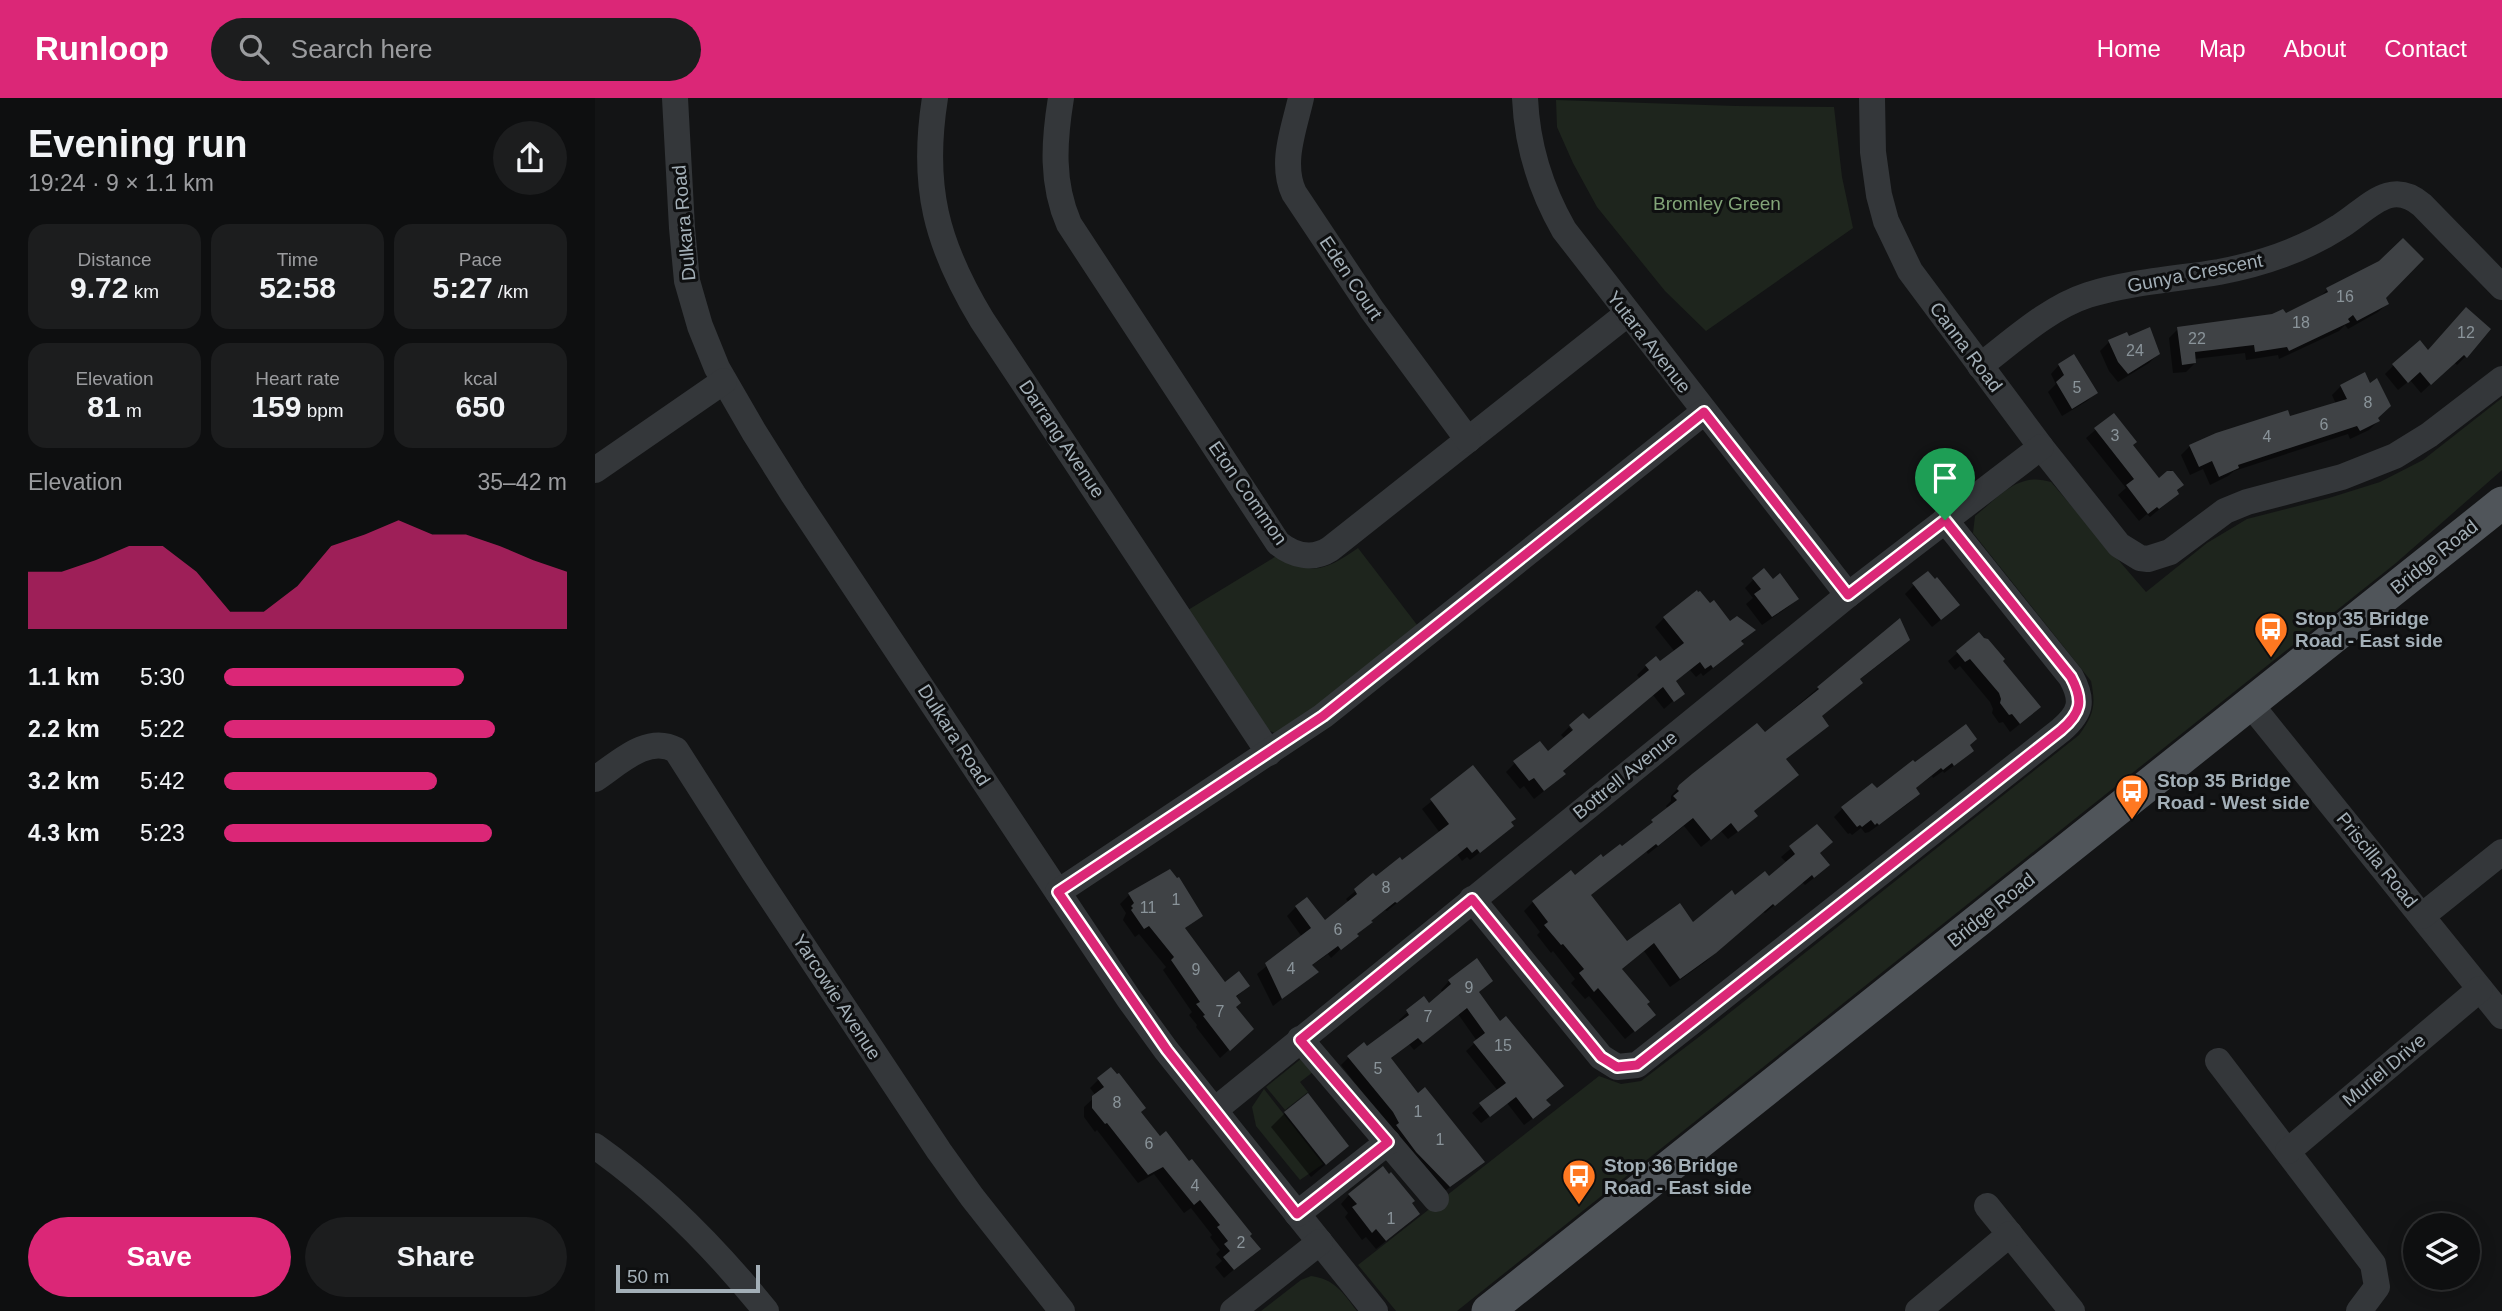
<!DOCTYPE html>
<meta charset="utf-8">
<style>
body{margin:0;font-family:Helvetica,sans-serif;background:#1c1d1e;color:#f1f3f6;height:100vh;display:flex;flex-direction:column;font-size:26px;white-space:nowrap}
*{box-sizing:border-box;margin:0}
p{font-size:23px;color:#9b9c9f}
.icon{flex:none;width:38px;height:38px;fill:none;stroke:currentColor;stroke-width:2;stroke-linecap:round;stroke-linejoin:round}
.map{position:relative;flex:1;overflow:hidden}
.details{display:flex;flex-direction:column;background:#0e0f10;width:595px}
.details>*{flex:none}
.controls{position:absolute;left:1808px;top:1115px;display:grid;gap:14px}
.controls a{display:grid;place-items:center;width:77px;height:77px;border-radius:50%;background:#0e0f10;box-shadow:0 4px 18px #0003,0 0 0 2px #2e2f30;font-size:35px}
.scale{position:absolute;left:21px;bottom:18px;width:144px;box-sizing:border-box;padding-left:7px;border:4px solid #a3afb7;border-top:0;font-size:19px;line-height:24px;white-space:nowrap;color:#a3afb7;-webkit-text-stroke:5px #0e0f10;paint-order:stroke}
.pin{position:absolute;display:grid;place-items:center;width:60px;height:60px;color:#fff;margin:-72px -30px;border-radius:50% 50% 50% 0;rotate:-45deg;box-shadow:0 0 7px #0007}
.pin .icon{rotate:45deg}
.round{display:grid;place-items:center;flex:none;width:74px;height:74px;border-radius:37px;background:#1c1d1e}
.overview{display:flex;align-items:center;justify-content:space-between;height:119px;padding:0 28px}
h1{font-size:38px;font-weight:600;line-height:52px}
.figures{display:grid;grid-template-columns:repeat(3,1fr);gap:10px;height:119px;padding:7px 28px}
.figures div{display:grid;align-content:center;border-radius:18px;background:#1c1d1e;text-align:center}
.figures b{font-size:30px;font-weight:600}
.figures small{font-size:19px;font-weight:400}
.figures p{font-size:19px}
.chart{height:196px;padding:14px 28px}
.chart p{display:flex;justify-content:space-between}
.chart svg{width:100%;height:126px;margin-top:7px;fill:#db2777;opacity:.7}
.button{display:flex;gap:14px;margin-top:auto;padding:14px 28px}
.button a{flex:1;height:80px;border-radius:42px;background:#db2777;color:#fff;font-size:28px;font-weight:600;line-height:80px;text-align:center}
.button a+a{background:#1c1d1e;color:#f1f3f6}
ul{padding:0 28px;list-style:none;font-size:23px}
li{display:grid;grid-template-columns:112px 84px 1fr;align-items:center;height:52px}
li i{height:18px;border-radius:9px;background:#db2777}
header{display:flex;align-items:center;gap:42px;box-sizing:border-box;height:98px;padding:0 35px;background:#db2777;color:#fff}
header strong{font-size:33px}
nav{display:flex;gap:38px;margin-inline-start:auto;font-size:24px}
.search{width:490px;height:63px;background:#1c1d1e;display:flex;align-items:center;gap:18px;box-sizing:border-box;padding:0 24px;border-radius:38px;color:#9b9c9f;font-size:26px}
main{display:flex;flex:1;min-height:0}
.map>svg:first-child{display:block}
.green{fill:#1e251d}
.shadow{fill:#0007}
.building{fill:#3f4245}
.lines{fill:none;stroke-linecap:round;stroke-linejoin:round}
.minor{stroke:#34373a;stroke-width:26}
.major{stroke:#50555a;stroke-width:33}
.route-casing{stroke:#fff;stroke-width:14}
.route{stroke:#db2777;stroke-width:9}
.labels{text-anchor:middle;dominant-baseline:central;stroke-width:6;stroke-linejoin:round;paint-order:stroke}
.number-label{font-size:16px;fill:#8a949a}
.park-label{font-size:19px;fill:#82a478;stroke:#0e0f10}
.street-label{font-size:19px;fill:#a3afb7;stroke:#0e0f10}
.poi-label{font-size:19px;font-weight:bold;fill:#a3afb7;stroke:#0e0f10;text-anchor:start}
</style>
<header>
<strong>Runloop</strong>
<div class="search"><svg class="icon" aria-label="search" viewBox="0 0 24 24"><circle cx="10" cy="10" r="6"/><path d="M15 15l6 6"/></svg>Search here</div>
<nav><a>Home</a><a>Map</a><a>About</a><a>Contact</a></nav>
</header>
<main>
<section class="details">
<div class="overview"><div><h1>Evening run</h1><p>19:24 · 9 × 1.1 km</p></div><a class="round"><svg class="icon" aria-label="share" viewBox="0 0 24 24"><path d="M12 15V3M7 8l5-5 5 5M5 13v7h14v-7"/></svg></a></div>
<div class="figures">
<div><p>Distance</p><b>9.72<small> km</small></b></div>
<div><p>Time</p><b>52:58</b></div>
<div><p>Pace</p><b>5:27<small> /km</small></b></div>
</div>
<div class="figures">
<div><p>Elevation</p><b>81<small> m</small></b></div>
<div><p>Heart rate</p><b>159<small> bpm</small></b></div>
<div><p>kcal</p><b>650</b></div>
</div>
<div class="chart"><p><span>Elevation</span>35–42 m</p>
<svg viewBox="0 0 160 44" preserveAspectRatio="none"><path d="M0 44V24L10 24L20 20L30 15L40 15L50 24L60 38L70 38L80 29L90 15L100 11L110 6L120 11L130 11L140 15L150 20L160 24V44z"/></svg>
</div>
<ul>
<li><b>1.1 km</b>5:30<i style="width:70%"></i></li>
<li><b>2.2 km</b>5:22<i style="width:79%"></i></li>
<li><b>3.2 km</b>5:42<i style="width:62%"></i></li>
<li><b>4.3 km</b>5:23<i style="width:78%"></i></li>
</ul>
<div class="button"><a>Save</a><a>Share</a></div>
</section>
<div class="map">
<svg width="1907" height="1213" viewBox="0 0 1907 1213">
<rect width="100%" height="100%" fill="#131415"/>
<g class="green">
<polygon points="961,2 1141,8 1239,9 1247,79 1258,130 1111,233 1070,193 1002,109 978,65 962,29"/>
<path d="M1907,300V372L1801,465L862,1213H801L763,1167L1004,978L1026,986L1046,983L1113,932L1484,637C1499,616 1501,608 1496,583L1378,435L1380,418C1404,399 1423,373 1456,384L1551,494L1612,445L1652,421L1734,400L1785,384L1828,362Z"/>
<path d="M763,450L826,532L685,637L670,631L593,512L683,457C717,480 732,471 763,450Z"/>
<polygon points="707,960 718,974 705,984 713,994 690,1012 671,989"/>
<polygon points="669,991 728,1066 705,1082 661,1028 657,1009"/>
<path d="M716,1178C740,1181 748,1195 762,1213H666L706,1182Z"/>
</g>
<g class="shadow">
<polygon points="1732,192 1788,200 1792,206 1783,214 1753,231 1750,227 1744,233 1684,261 1683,257 1651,262 1650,255 1599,261 1600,265 1591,274 1578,275 1574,240 1583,231 1690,217 1723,201"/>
<polygon points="1862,221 1871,258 1862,267 1859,264 1826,295 1815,282 1803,292 1790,276 1799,267 1833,254"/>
<polygon points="1531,236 1533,240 1563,256 1554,265 1523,284 1514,273 1505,253 1514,244"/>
<polygon points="1464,267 1501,294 1492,303 1467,318 1453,294 1461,286 1456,276"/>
<polygon points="1769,277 1775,288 1783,323 1774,332 1755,341 1753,336 1639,373 1633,378 1615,387 1608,371 1595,377 1586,357 1595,348 1741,306 1737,297 1746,288"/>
<polygon points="1518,317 1536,348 1563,382 1576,372 1587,387 1573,404 1555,419 1552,416 1544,423 1523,397 1531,390 1491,340"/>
<polygon points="1159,481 1177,483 1202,501 1193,509 1167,527 1151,506 1158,500 1150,490"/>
<polygon points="1339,483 1353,516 1337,529 1310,496 1319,487"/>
<polygon points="1069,520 1150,540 1137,555 1108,578 1106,575 1101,579 1095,572 1079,584 1087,595 1069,611 1058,597 967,674 959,685 939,701 929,688 925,691 911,674 920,665 953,656 970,641 966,637 974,629 983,640 993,624 1045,581 1042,577 1051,568 1061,560 1065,566 1080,554 1060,529"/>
<polygon points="1383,537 1406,563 1435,618 1415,634 1408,624 1404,625 1397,615 1398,611 1395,604 1365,568 1360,572 1353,563"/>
<polygon points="1304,551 1264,582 1266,585 1257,594 1225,619 1232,628 1190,662 1202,677 1158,714 1161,718 1152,727 1133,741 1126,733 1106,749 1089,728 1053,756 1051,753 994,798 1032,846 1098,826 1174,780 1192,765 1186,759 1222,728 1224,776 1210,787 1207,784 1170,815 1168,814 1110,864 1075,889 1049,853 1026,872 1050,906 1049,925 1030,941 994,898 990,901 976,885 980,881 958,853 956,855 942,837 945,834 929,813 938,804 1027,750 1073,711 1071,708 1076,703 1076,698 1085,688 1169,636 1223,590"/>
<polygon points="1374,648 1377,652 1368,661 1349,675 1348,673 1338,680 1337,678 1319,691 1323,696 1314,705 1274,734 1270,735 1266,730 1257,737 1255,735 1253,736 1239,719 1248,710 1281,693 1319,667"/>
<polygon points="878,670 908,736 875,762 872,759 867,763 862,756 792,813 790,812 775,823 736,860 733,856 716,868 721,874 678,908 662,876 707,839 692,818 701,809 730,824 754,805 751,801 778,778 780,780 807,765 845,735 827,711"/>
<polygon points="575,773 606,817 589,831 630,886 653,888 640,900 639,909 647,940 625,960 601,929 602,927 594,917 597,914 568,872 571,869 544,836 540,839 528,822 531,815 525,806 534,797"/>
<polygon points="881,862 896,883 883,895 950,1002 945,1015 929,1027 912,1005 886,1025 877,1015 903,993 871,953 882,943 863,916 819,952 814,946 794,962 822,997 888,1064 846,1096 746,967 754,959 772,950 806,925 804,922 828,900 834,907 848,895 846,892 854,883"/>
<polygon points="504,981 544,1014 663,1151 629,1180 620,1169 627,1163 621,1156 625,1152 615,1139 617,1137 596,1110 589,1115 559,1076 543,1085 502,1032 500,1034 489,1019 489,1009 501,998 495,990"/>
<polygon points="690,1015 752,1048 716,1079 676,1029"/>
<polygon points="754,1097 815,1106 814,1125 781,1151 771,1139 767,1142 750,1119 753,1115 746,1106"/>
</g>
<g class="building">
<polygon points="1808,140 1829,161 1791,200 1794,206 1762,223 1758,217 1753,221 1755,224 1694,253 1692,249 1660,254 1659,247 1600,254 1601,265 1587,267 1582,229 1677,216 1688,211 1691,215 1733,194 1731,190 1784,163"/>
<polygon points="1871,209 1896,231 1872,260 1869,257 1836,287 1825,274 1813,285 1797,266 1825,242 1833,252"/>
<polygon points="1555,229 1565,256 1533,276 1523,264 1513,242 1532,234 1534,238"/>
<polygon points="1479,256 1503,295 1477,311 1461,284 1469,277 1463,266"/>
<polygon points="1770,274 1775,285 1782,280 1796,308 1783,320 1785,323 1765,333 1762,328 1643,367 1644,370 1624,379 1617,363 1604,369 1594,347 1621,335 1693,312 1695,318 1752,301 1745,287"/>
<polygon points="1519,315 1542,344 1538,347 1564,380 1572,373 1578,373 1589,387 1582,392 1584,396 1564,411 1562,409 1553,416 1531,387 1539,381 1499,330"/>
<polygon points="1169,470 1178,481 1185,475 1204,501 1177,519 1159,496 1166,491 1157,480"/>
<polygon points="1333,473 1340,481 1342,479 1365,507 1346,522 1317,485"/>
<polygon points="1102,492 1103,494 1105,493 1115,505 1119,502 1135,523 1142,518 1161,532 1146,543 1149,546 1118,570 1116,567 1110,571 1105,564 1081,583 1090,596 1079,604 1068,589 968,673 971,676 949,693 939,680 934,683 918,663 945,643 953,653 978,632 974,627 988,615 994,621 1054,572 1050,567 1061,558 1065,563 1089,545 1068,519"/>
<polygon points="1305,520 1315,542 1265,581 1268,585 1227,618 1234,628 1191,661 1204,677 1159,713 1163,718 1143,734 1136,725 1116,742 1098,720 1063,748 1061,746 996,797 1032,843 1085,805 1098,824 1137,792 1140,797 1170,773 1174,778 1200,756 1194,748 1222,726 1238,744 1225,755 1235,767 1219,780 1217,777 1180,808 1178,806 1121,855 1085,881 1059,845 1027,871 1055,904 1052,906 1061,917 1040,934 1003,890 999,894 984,875 989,871 968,846 966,847 949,827 953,824 937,803 976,772 980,777 1006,756 1008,759 1025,746 1027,748 1058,724 1056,722 1082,702 1078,698 1084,693 1082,691 1084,687 1097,676 1162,625 1170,634 1224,591 1222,589"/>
<polygon points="1384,534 1389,540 1393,541 1410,561 1408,563 1446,609 1425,626 1417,616 1414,617 1405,605 1406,601 1404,595 1375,561 1370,564 1361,553"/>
<polygon points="1371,626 1382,641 1375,647 1379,653 1359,668 1357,665 1348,672 1346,670 1321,690 1325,696 1284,727 1282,725 1280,727 1276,722 1267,729 1265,727 1262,729 1246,709 1277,685 1282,690 1318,662 1320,664"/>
<polygon points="878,667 921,721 916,724 919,728 885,755 882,751 877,755 872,749 802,805 800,804 776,823 778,824 762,836 764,838 746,852 743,848 717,867 724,874 687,901 670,865 716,830 700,808 712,799 730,822 762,796 759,791 778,775 781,778 805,759 807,762 854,726 835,701"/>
<polygon points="575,771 582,780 584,779 608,818 590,830 630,884 644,873 655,888 641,898 646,905 641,909 659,931 635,953 608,918 610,917 601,906 605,904 576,862 579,859 554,828 549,831 536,812 538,810 536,808 539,805 533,795"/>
<polygon points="882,860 898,883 884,894 905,923 911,918 969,988 951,1002 956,1007 938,1021 921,999 895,1019 884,1005 911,985 878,944 890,935 872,910 828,945 823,940 796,960 823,995 830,989 890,1064 855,1089 821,1054 801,1027 804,1025 798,1014 752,958 769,944 772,948 814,917 811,912 829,898 834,905 856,886 853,882"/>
<polygon points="516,969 522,976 524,975 551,1010 546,1014 565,1038 571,1033 594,1063 597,1061 657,1136 655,1138 666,1151 639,1172 628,1159 635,1153 629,1146 633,1143 622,1129 625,1127 605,1102 599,1107 568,1069 553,1077 512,1025 510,1026 497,1010 497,998 509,989 502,980"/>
<polygon points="713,995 754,1048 731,1067 689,1014"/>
<polygon points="788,1068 794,1076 796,1074 820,1103 817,1105 825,1116 791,1143 781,1131 777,1135 757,1109 762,1106 753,1096"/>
</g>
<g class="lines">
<g class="minor">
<polyline points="80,0 87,130 92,183 105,228 122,270 159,334 198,396 534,901 571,952 780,1213"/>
<path d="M340,0C326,88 341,146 387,222L674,655"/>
<path d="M466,0C459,43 456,85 474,126L683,445C699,458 718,462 735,451L1032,216"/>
<path d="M706,0C699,31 685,65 699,95L777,212L873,342"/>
<path d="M930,0C932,48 945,90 969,132L1253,497"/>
<polyline points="1277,0 1278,54 1284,97 1291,123 1315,173 1446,349 1524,447 1545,460 1553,461 1575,454 1630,413 1652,404 1747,379 1800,358 1834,337 1907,281"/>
<path d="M1385,268C1418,243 1453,210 1493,197C1535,184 1581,181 1624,174C1667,166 1708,152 1744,129C1772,112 1795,79 1827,107L1907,189"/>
<polyline points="0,372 129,283"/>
<polyline points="1656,607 1907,918"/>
<path d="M0,681C23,666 52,636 81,652L159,774L344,1053L377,1099L467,1213"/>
<polyline points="463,794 728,618 1109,314"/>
<path d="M877,801L1006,959L1022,969L1042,967L1466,632C1486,615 1489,603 1476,579L1350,422"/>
<polyline points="1827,818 1907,754"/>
<polyline points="705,941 841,1101"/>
<polyline points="1623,963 1778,1166 1782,1189 1764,1213"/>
<polyline points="621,1011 1253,497 1446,349"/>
<path d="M0,1048C65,1094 121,1151 171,1213"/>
<polyline points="1693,1053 1885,891"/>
<polyline points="1392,1108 1477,1213"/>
<polyline points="702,1116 793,1044"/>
<polyline points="638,1213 725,1144"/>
<polyline points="1323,1213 1415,1136"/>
</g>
<polyline class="major" points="893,1213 1907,405"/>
</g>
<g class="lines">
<g class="route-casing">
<path id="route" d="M1109,314L1253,497L1350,422L1476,579C1489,603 1486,615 1466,632L1042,967L1022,969L1006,959L877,801L705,942L793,1044L702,1116L572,952L463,794L728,618Z"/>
</g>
<use href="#route" class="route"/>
</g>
<defs>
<g id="bus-pin" transform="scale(1.75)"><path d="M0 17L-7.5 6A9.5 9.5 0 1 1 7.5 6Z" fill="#ff7821" stroke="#0e0f10"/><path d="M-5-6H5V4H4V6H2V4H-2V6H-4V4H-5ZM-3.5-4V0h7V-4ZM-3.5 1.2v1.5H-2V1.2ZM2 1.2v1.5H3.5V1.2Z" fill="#fff"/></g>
</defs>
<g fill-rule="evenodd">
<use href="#bus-pin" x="1676" y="531"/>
<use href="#bus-pin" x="1537" y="693"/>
<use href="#bus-pin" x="984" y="1078"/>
</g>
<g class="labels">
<g class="number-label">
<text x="1750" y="198">16</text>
<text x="1706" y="224">18</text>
<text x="1871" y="234">12</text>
<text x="1602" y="240">22</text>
<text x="1540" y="252">24</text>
<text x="1482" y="289">5</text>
<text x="1773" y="304">8</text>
<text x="1729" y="326">6</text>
<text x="1520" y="337">3</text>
<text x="1672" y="338">4</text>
<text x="791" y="789">8</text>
<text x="581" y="801">1</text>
<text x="553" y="809">11</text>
<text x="743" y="831">6</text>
<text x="696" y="870">4</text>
<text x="601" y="871">9</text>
<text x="874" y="889">9</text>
<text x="625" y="913">7</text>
<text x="833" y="918">7</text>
<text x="908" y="947">15</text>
<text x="783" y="970">5</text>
<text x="522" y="1004">8</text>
<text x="823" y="1013">1</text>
<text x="845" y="1041">1</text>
<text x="554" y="1045">6</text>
<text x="600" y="1087">4</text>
<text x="796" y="1120">1</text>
<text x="646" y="1144">2</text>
</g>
<g class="park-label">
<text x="1122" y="105">Bromley Green</text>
</g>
<g class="street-label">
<text transform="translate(89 125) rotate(-95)">Dulkara Road</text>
<text transform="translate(1600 175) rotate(-11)">Gunya Crescent</text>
<text transform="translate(756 180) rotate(56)">Eden Court</text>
<text transform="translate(1054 244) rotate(52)">Yutara Avenue</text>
<text transform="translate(1371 249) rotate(53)">Canna Road</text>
<text transform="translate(467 341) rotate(56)">Darrang Avenue</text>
<text transform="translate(653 395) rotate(55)">Eton Common</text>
<text transform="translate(1839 459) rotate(-39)">Bridge Road</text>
<text transform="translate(359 637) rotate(57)">Dulkara Road</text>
<text transform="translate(1030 677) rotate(-39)">Bottrell Avenue</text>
<text transform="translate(1782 762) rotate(51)">Priscilla Road</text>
<text transform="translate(1396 812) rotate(-39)">Bridge Road</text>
<text transform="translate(242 899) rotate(57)">Yarcowie Avenue</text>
<text transform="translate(1789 972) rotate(-40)">Muriel Drive</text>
</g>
<g class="poi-label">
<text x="1700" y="520">Stop 35 Bridge<tspan x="1700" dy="22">Road - East side</tspan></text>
<text x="1562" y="682">Stop 35 Bridge<tspan x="1562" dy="22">Road - West side</tspan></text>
<text x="1009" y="1067">Stop 36 Bridge<tspan x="1009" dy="22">Road - East side</tspan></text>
</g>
</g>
</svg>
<div class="controls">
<a><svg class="icon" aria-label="layers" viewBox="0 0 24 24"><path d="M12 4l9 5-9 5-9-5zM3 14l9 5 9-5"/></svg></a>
</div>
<div class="scale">50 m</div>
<div class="pin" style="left:1350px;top:422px;background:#1e9e55"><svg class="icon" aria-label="arrive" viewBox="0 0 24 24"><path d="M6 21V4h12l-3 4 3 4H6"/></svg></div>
</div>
</main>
